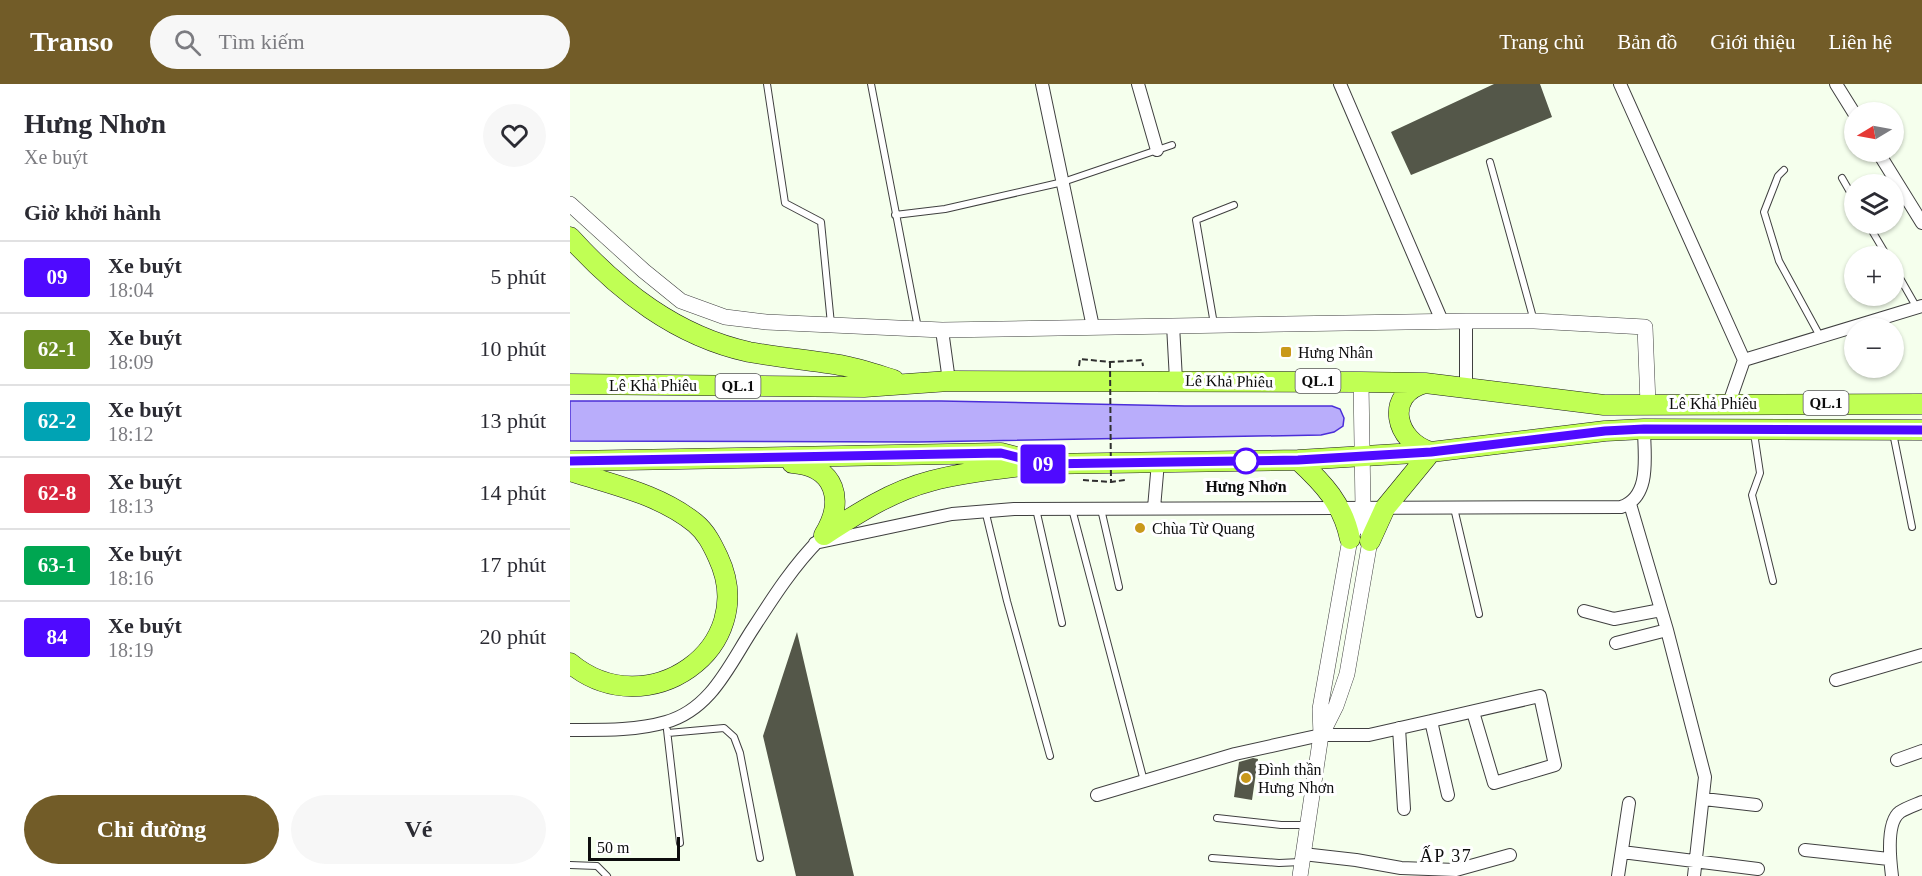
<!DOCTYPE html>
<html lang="vi">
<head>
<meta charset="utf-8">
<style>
	:root { --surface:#fff; --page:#f7f7f7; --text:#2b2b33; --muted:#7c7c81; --line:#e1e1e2; --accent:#725c28 }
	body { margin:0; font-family:"Times New Roman",serif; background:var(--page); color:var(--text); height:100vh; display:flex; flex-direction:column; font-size:22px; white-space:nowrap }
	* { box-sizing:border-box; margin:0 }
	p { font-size:20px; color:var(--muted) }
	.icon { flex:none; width:33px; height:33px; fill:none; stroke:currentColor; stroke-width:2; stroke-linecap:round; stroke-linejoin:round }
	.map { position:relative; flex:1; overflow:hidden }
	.sheet { display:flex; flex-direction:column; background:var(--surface); width:570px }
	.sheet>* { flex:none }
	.badge { padding:0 12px; border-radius:4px; font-size:21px; line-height:39px }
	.needle { width:39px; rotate:260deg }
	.controls { position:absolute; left:1274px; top:18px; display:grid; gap:12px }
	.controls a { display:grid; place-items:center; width:60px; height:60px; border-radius:50%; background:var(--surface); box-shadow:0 2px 4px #0004; font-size:30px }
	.scale { position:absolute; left:18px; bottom:15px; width:92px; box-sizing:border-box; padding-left:6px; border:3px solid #0d0d0d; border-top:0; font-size:16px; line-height:21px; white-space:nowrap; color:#0d0d0d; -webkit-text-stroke:4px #fff; paint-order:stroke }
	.map>.badge { position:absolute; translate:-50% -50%; box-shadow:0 0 0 3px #fff }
	h2 { padding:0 24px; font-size:22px; line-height:54px }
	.round { display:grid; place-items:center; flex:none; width:63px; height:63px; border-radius:32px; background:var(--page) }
	.headline { display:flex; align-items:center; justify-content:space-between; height:102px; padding:0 24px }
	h1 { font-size:28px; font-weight:700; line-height:45px }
	.button { display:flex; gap:12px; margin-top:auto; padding:12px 24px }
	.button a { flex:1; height:69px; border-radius:36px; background:var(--accent); color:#fff; font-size:24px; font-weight:700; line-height:69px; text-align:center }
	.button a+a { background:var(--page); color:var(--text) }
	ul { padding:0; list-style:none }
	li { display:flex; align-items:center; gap:18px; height:72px; padding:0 24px; border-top:2px solid var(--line) }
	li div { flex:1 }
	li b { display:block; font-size:22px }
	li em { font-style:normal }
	li .badge { min-width:66px; font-weight:700; text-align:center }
	header { display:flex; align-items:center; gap:36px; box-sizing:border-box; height:84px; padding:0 30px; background:var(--accent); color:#fff }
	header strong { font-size:28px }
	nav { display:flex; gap:33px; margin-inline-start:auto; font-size:21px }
	.search { width:420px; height:54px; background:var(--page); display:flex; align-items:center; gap:15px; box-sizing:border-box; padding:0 21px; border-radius:33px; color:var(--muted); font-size:22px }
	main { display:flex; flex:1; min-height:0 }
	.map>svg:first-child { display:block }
</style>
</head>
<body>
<header>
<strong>Transo</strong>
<div class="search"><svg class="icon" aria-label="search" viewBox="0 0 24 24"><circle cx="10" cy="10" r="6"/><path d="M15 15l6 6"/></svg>Tìm kiếm</div>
<nav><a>Trang chủ</a><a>Bản đồ</a><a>Giới thiệu</a><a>Liên hệ</a></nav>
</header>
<main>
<section class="sheet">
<div class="headline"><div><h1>Hưng Nhơn</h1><p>Xe buýt</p></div><a class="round"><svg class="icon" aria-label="heart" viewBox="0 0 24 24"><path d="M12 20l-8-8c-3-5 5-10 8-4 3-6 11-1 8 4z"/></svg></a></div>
<h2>Giờ khởi hành</h2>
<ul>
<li><span class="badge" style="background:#4f0aff;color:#fff">09</span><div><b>Xe buýt</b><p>18:04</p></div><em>5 phút</em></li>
<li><span class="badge" style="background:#6b8e23;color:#fff">62-1</span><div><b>Xe buýt</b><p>18:09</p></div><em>10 phút</em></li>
<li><span class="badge" style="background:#00a3b4;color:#fff">62-2</span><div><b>Xe buýt</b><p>18:12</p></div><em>13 phút</em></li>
<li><span class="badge" style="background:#d7263d;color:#fff">62-8</span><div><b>Xe buýt</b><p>18:13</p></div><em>14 phút</em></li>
<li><span class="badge" style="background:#00a651;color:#fff">63-1</span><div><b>Xe buýt</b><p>18:16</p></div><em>17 phút</em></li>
<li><span class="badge" style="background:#4f0aff;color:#fff">84</span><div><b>Xe buýt</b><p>18:19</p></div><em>20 phút</em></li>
</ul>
<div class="button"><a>Chỉ đường</a><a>Vé</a></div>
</section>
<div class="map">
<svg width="1352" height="792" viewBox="0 0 1352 792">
	<rect width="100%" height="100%" fill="#f5ffed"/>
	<path fill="#b9adfb" stroke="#4b2ed8" stroke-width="1.5" d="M0,317H371L615,322H762L770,325L774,334L773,342L764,348L751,351L347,358L0,357Z"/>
	<path fill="#545749" d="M924,0H970L982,33L841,91L821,48Z
		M227,548L284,792H226L193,652Z
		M683,674L688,675L682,716L664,713L669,678Z"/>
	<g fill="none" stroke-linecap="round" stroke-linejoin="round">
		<g stroke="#404040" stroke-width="8">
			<path id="service" d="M197,0L215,119L251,138L261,240
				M301,0L348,244
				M920,78L964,237
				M1214,86L1208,92L1194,128L1209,177L1251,254
				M1272,94L1284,115
				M325,131L375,125L493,98L602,61
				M1298,140L1317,172
				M1323,182L1347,224
				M644,240L626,136L664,121
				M1184,349L1190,389L1182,411L1203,497
				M1323,349L1342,443
				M884,424L909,530
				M466,425L492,539
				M502,425L574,697
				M531,425L549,503
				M415,426L437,517L480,672
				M97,646L110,759
				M98,649L154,644L164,653L170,669L190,774
				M647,734L711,741H737
				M642,774L709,779L731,778
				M0,781L27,782L37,792"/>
		</g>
		<g stroke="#404040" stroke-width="14">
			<path id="minor" d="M472,0L523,243
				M568,0L587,66
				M770,0L872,237
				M1050,0L1174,276
				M1266,0L1284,29
				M1308,68L1352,139
				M896,237V304
				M603,241L606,296
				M372,246L379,297
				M1159,319L1174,276L1352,222
				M1060,420L1097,546L1135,693L1124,792
				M584,424L588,378
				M245,459L382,430L444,425L1051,423C1082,413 1074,370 1074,345
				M1014,527L1044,535L1091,526
				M1046,559L1097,546
				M1266,596L1352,571
				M861,637L970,612L985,681L924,699L903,628
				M829,644L834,725
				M0,646C32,646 65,647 96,638C142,625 160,579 184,543C204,512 224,481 250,455
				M1327,676L1352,667
				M527,711L665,670L751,651H799L861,637L878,711
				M1134,715L1186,721
				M1235,766L1319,775
				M1052,768L1188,785
				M733,770L786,776L831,784L886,786L940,771
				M1048,792L1059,719
				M1322,792C1320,776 1316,738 1330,728C1336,724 1345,721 1352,718"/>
		</g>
		<g stroke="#404040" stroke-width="16">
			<path id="tertiary" d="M0,120L74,187L111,217L155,233L196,238L372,246L896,237H964L1075,243L1078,320
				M752,650L766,622L777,590L800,457L793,424L791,298
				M730,792L751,651L750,625L780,455L793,424"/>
		</g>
		<g stroke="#1e1e1e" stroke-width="21">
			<path id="trunk" d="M0,153C49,207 106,252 179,268C211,274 243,276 275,282C291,285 308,291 324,296
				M855,299C814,310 825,358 861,368
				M0,300L294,303L379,297L791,298L855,299L1034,321L1352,320
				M728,376C753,399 773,420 780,455
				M0,377L431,369L473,380L728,376L861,368L1035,347L1074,345L1352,346
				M222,379C266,382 275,417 254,451
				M0,387C43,401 89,410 125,439C136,448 142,460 148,473C191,564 77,643 0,579
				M254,451C288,429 322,407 361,397C394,388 429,385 462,381
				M800,457L815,424L861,368"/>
		</g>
		<path stroke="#2f2f2f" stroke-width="2" stroke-dasharray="6 3" stroke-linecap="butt" d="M509,282L510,275L540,278L572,276L573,282
			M513,396L541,398L555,396"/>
		<use href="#service" stroke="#fff" stroke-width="6"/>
		<use href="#minor" stroke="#fff" stroke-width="12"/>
		<use href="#tertiary" stroke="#fff" stroke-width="15"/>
		<use href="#trunk" stroke="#c0ff54" stroke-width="20"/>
		<path stroke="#2f2f2f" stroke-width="2" stroke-dasharray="6 3" stroke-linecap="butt" d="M540,278L541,398"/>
	</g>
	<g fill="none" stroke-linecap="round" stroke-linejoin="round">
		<g stroke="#fff" stroke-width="14">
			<path id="line" d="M0,377L431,369L473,380L728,376L861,368L1035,347L1074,345L1352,346"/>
		</g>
		<use href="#line" stroke="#4f0aff" stroke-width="9"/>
	</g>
	<g fill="#c9991a" stroke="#fff" stroke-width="2">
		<rect x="710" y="262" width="12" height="12" rx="3"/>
		<circle cx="570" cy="444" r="6"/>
		<circle cx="676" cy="694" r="6"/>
	</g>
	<circle fill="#fff" stroke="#4f0aff" stroke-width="3" cx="676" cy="377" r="12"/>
	<g text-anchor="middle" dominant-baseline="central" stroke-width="6" stroke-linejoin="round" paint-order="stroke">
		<g fill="#fff" stroke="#565656" stroke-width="1.5">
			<rect x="725.5" y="285" width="45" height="24" rx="4.5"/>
			<rect x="145.5" y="290" width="45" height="24" rx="4.5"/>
			<rect x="1233.5" y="307" width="45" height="24" rx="4.5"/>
		</g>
		<g font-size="15" font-weight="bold" fill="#0d0d0d">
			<text x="748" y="297">QL.1</text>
			<text x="168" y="302">QL.1</text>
			<text x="1256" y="319">QL.1</text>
		</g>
		<g font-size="16" fill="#0d0d0d" stroke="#fff" text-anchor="start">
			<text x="728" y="268">Hưng Nhân</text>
			<text x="582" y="444">Chùa Từ Quang</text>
			<text x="688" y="685">Đình thần<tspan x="688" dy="18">Hưng Nhơn</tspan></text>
		</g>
		<g font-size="16" fill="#0d0d0d" stroke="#fff">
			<text transform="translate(659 297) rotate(1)">Lê Khả Phiêu</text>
			<text x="83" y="301">Lê Khả Phiêu</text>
			<text x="1143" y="319">Lê Khả Phiêu</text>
		</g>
		<g font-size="16" font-weight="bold" fill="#0d0d0d" stroke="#fff">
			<text x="676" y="402">Hưng Nhơn</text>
		</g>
		<g font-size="18" letter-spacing="1.5" fill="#0d0d0d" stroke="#fff">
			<text x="876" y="772">ẤP 37</text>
		</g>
	</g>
</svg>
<div class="controls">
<a><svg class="needle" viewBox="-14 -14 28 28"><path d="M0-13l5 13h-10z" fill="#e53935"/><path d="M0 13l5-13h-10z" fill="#7c7c81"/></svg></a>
<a><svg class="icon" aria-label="layers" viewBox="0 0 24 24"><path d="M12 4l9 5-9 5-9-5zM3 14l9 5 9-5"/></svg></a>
<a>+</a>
<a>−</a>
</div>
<div class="scale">50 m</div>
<b class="badge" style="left:473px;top:380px;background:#4f0aff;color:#fff">09</b>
</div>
</main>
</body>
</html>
